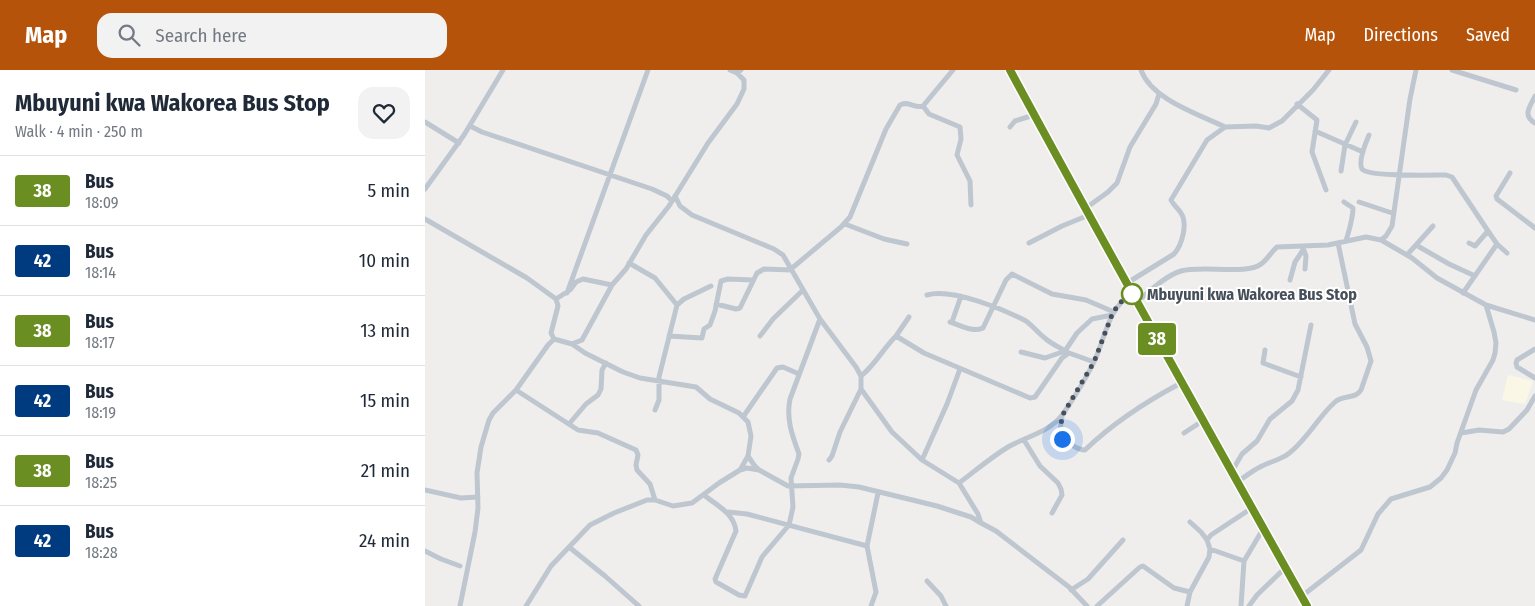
<!DOCTYPE html>
<html lang="en">
<head>
<meta charset="utf-8">
<style>
	:root { --surface:#fff; --page:#f2f2f3; --text:#1f2937; --muted:#747a83; --line:#e0e1e3; --accent:#b45309 }
	body { margin:0; font-family:"Fira Sans Condensed",sans-serif; background:var(--page); color:var(--text); height:100vh; display:flex; flex-direction:column; font-size:19px; white-space:nowrap }
	* { box-sizing:border-box; margin:0 }
	p { font-size:16px; color:var(--muted) }
	.icon { flex:none; width:28px; height:28px; fill:none; stroke:currentColor; stroke-width:2; stroke-linecap:round; stroke-linejoin:round }
	.map { position:relative; flex:1; overflow:hidden }
	.side { display:flex; flex-direction:column; background:var(--surface); width:425px }
	.side>* { flex:none }
	.badge { padding:0 10px; border-radius:4px; font-size:18px; line-height:32px }
	.you { position:absolute; width:25px; height:25px; margin:-12px; border:4px solid #fff; border-radius:50%; background:#1a73e8; box-shadow:0 0 0 8px #1a73e833 }
	.map>.badge { position:absolute; translate:-50% -50%; box-shadow:0 0 0 2px #fff }
	.round { display:grid; place-items:center; flex:none; width:52px; height:52px; border-radius:15px; background:var(--page) }
	.head { display:flex; align-items:center; justify-content:space-between; height:85px; padding:0 15px }
	h1 { font-size:24px; font-weight:700; line-height:38px }
	ul { padding:0; list-style:none }
	li { display:flex; align-items:center; gap:15px; height:70px; padding:0 15px; border-top:1px solid var(--line) }
	li div { flex:1 }
	li b { display:block; font-size:19px }
	li em { font-style:normal }
	li .badge { min-width:55px; font-weight:700; text-align:center }
	header { display:flex; align-items:center; gap:30px; box-sizing:border-box; height:70px; padding:0 25px; background:var(--accent); color:#fff }
	header strong { font-size:24px }
	nav { display:flex; gap:28px; margin-inline-start:auto; font-size:18px }
	.search { width:350px; height:45px; background:var(--page); display:flex; align-items:center; gap:12px; box-sizing:border-box; padding:0 18px; border-radius:15px; color:var(--muted); font-size:19px }
	main { display:flex; flex:1; min-height:0 }
	.map>svg:first-child { display:block }
</style>
</head>
<body>
<header>
<strong>Map</strong>
<div class="search"><svg class="icon" aria-label="search" viewBox="0 0 24 24"><circle cx="10" cy="10" r="6"/><path d="M15 15l6 6"/></svg>Search here</div>
<nav><a>Map</a><a>Directions</a><a>Saved</a></nav>
</header>
<main>
<section class="side">
<div class="head"><div><h1>Mbuyuni kwa Wakorea Bus Stop</h1><p>Walk · 4 min · 250 m</p></div><a class="round"><svg class="icon" aria-label="heart" viewBox="0 0 24 24"><path d="M12 20l-8-8c-3-5 5-10 8-4 3-6 11-1 8 4z"/></svg></a></div>
<ul>
<li><span class="badge" style="background:#6b8e23;color:#fff">38</span><div><b>Bus</b><p>18:09</p></div><em>5 min</em></li>
<li><span class="badge" style="background:#003b80;color:#fff">42</span><div><b>Bus</b><p>18:14</p></div><em>10 min</em></li>
<li><span class="badge" style="background:#6b8e23;color:#fff">38</span><div><b>Bus</b><p>18:17</p></div><em>13 min</em></li>
<li><span class="badge" style="background:#003b80;color:#fff">42</span><div><b>Bus</b><p>18:19</p></div><em>15 min</em></li>
<li><span class="badge" style="background:#6b8e23;color:#fff">38</span><div><b>Bus</b><p>18:25</p></div><em>21 min</em></li>
<li><span class="badge" style="background:#003b80;color:#fff">42</span><div><b>Bus</b><p>18:28</p></div><em>24 min</em></li>
</ul>
</section>
<div class="map">
<svg width="1110" height="536" viewBox="0 0 1110 536">
	<rect width="100%" height="100%" fill="#f0eeed"/>
	<path fill="#fbf7e6" d="M1083,305L1108,311L1100,334L1077,330Z"/>
	<g fill="none" stroke-linecap="round" stroke-linejoin="round">
		<path stroke="#bec6cf" stroke-width="5" d="M305,0L312,3L316,0
			M716,0C726,29 773,44 800,57
			M1027,0L1091,20
			M1110,26C1105,37 1097,45 1110,53
			M872,34L892,50L887,82L901,120
			M498,36L504,44L535,57L536,69L532,85L545,111L546,135
			M0,52L34,73
			M45,56L57,62L227,119L242,126L247,131
			M585,57L590,51L609,45
			M890,61L938,82
			M944,65C941,72 933,92 937,99C943,107 1008,105 1021,105L1027,107L1063,161L1072,174L1082,183
			M916,101L920,75L931,52
			M1085,103L1071,126L1072,129L1110,158
			M0,119L39,65L78,0
			M250,126L255,136L267,145L349,179L358,185L395,249L431,297L436,306V319L467,362L497,390L534,413C550,401 565,388 583,377C602,366 624,363 638,344C649,328 660,310 669,292C680,269 683,237 707,224
			M919,132L928,138C928,149 924,160 921,171
			M934,132L967,143
			M661,138L683,122L692,113L705,77L731,34L734,24
			M0,149L102,208L131,229L133,236L126,263L129,269
			M420,154L459,169L482,174
			M956,170L961,166L967,156L985,29L991,0
			M604,173L637,156L664,145
			M1044,173L1050,176L1063,161
			M991,175L1024,194L1050,206
			M878,178L881,186L880,199
			M982,185L1008,156
			M204,193L230,208L252,235L234,307V330L230,340
			M366,199L416,157L425,147L461,59L475,35C483,30 490,39 498,36L528,0
			M865,210L870,192L878,180
			M702,213L749,184C757,175 763,154 756,143C753,138 749,136 746,130L782,70L800,57L831,56L844,58L857,51L888,20L904,0
			M142,223L223,0
			M1038,223L1072,174
			M502,225C527,218 578,239 601,251C608,256 614,264 621,269C628,275 636,278 644,283
			M131,229L145,220L151,212L158,209L187,215
			M712,232C725,221 740,206 756,201C776,195 823,205 836,194C842,190 846,182 852,177L903,175L941,167L956,170L987,188L1012,208L1061,235L1110,250
			M291,234L311,239L315,238L332,203L339,199L366,200
			M252,235L259,229L286,216
			M525,252C535,255 548,263 558,258L581,210L587,204L627,224L661,230L689,242
			M527,252L536,226
			M244,266L277,268L279,259L285,255L290,241L296,211L303,209L327,210
			M335,266L348,249L377,221
			M471,266L484,247
			M147,274L160,283L198,302L215,308L271,317L285,329L314,343L323,352L326,366L323,386L329,395L333,399
			M1110,279L1092,290L1091,293L1092,297L1110,308
			M840,280L838,293L876,307
			M596,282L620,288L640,281L652,263L667,249L687,245
			M436,306C449,296 458,279 471,266L499,283L605,328L610,327L637,288L644,283L669,292
			M91,320L153,360L173,363L211,380L213,385L211,395L212,400L225,414L230,430
			M318,347L352,298L358,297L374,304
			M637,347C635,361 632,366 645,374C650,377 654,380 660,380C688,353 722,331 756,313
			M144,354L161,334L173,325L176,319L177,300L181,293
			M759,363L779,350
			M1036,363L1054,360L1078,362L1084,359L1102,340L1110,326
			M599,370L615,396L633,413L636,419L637,425L627,443
			M404,390L407,386L415,362L436,319
			M497,390L522,334L535,299
			M315,400L323,386
			M807,401L817,384L832,371L845,349L867,331L873,320L886,255
			M813,411C820,407 827,401 835,397C844,392 855,390 863,384C882,370 893,347 910,332C918,324 930,330 936,320L946,291L942,277L930,254L913,173
			M534,413L553,444L556,453L571,461L644,517L662,536
			M0,420L36,428L53,427
			M279,425C291,435 309,443 311,461L290,509L291,512L314,525L320,526L337,487L364,455L368,437L366,408L373,389L374,384C367,365 361,349 365,329L395,249
			M303,442L322,444L442,476
			M765,452L776,462L782,470
			M144,477L180,506L214,536
			M785,479L819,491
			M0,481L16,489L35,496
			M502,511L516,526L521,536
			M646,520L663,509L698,470
			M877,526L936,480L953,444L966,429L1005,417L1016,408L1022,400L1030,383L1032,373L1051,320L1068,290L1070,283L1071,273L1069,262L1061,235
			M35,536L50,462L53,438L52,403L56,377L64,350L68,343L91,320L123,275L129,269L147,274L157,270L187,215L201,199L221,165L244,136L283,73L312,34L319,19V10L312,3
			M101,536L126,496L165,455L189,443L222,430H230L248,436L267,433L294,413L315,400L322,398L334,400L363,416L415,415L434,417L512,436L546,447L556,453
			M446,536L451,522L442,476L453,423
			M672,536L715,497L718,496L749,518L765,522
			M762,536L765,522L784,487L785,479L782,470L786,465L827,438
			M816,536L819,491L838,459
			M824,536L832,525L860,498"/>
		<path stroke="#c0c9d6" stroke-width="8" d="M585,0C683,179 782,358 882,536"/>
	</g>
	<g fill="none" stroke-linecap="round" stroke-linejoin="round">
		<g stroke="#fff" stroke-width="11">
			<path id="line" d="M585,0C682,180 782,358 882,536"/>
		</g>
		<use href="#line" stroke="#6b8e23" stroke-width="8"/>
		<path stroke="#464f5a" stroke-width="5" stroke-dasharray="0 9" d="M637,369L635,365L637,346L669,292L688,242L696,232L707,224"/>
	</g>
	<circle fill="#fff" stroke="#6b8e23" stroke-width="2.5" cx="707" cy="224" r="10"/>
	<g text-anchor="middle" dominant-baseline="central" stroke-width="4" stroke-linejoin="round" paint-order="stroke">
		<g font-size="16" font-weight="bold" fill="#464f5a" stroke="#fff" text-anchor="start">
			<text x="722" y="224">Mbuyuni kwa Wakorea Bus Stop</text>
		</g>
	</g>
</svg>
<div class="you" style="left:637px;top:369px"></div>
<b class="badge" style="left:732px;top:269px;background:#6b8e23;color:#fff">38</b>
</div>
</main>
</body>
</html>
